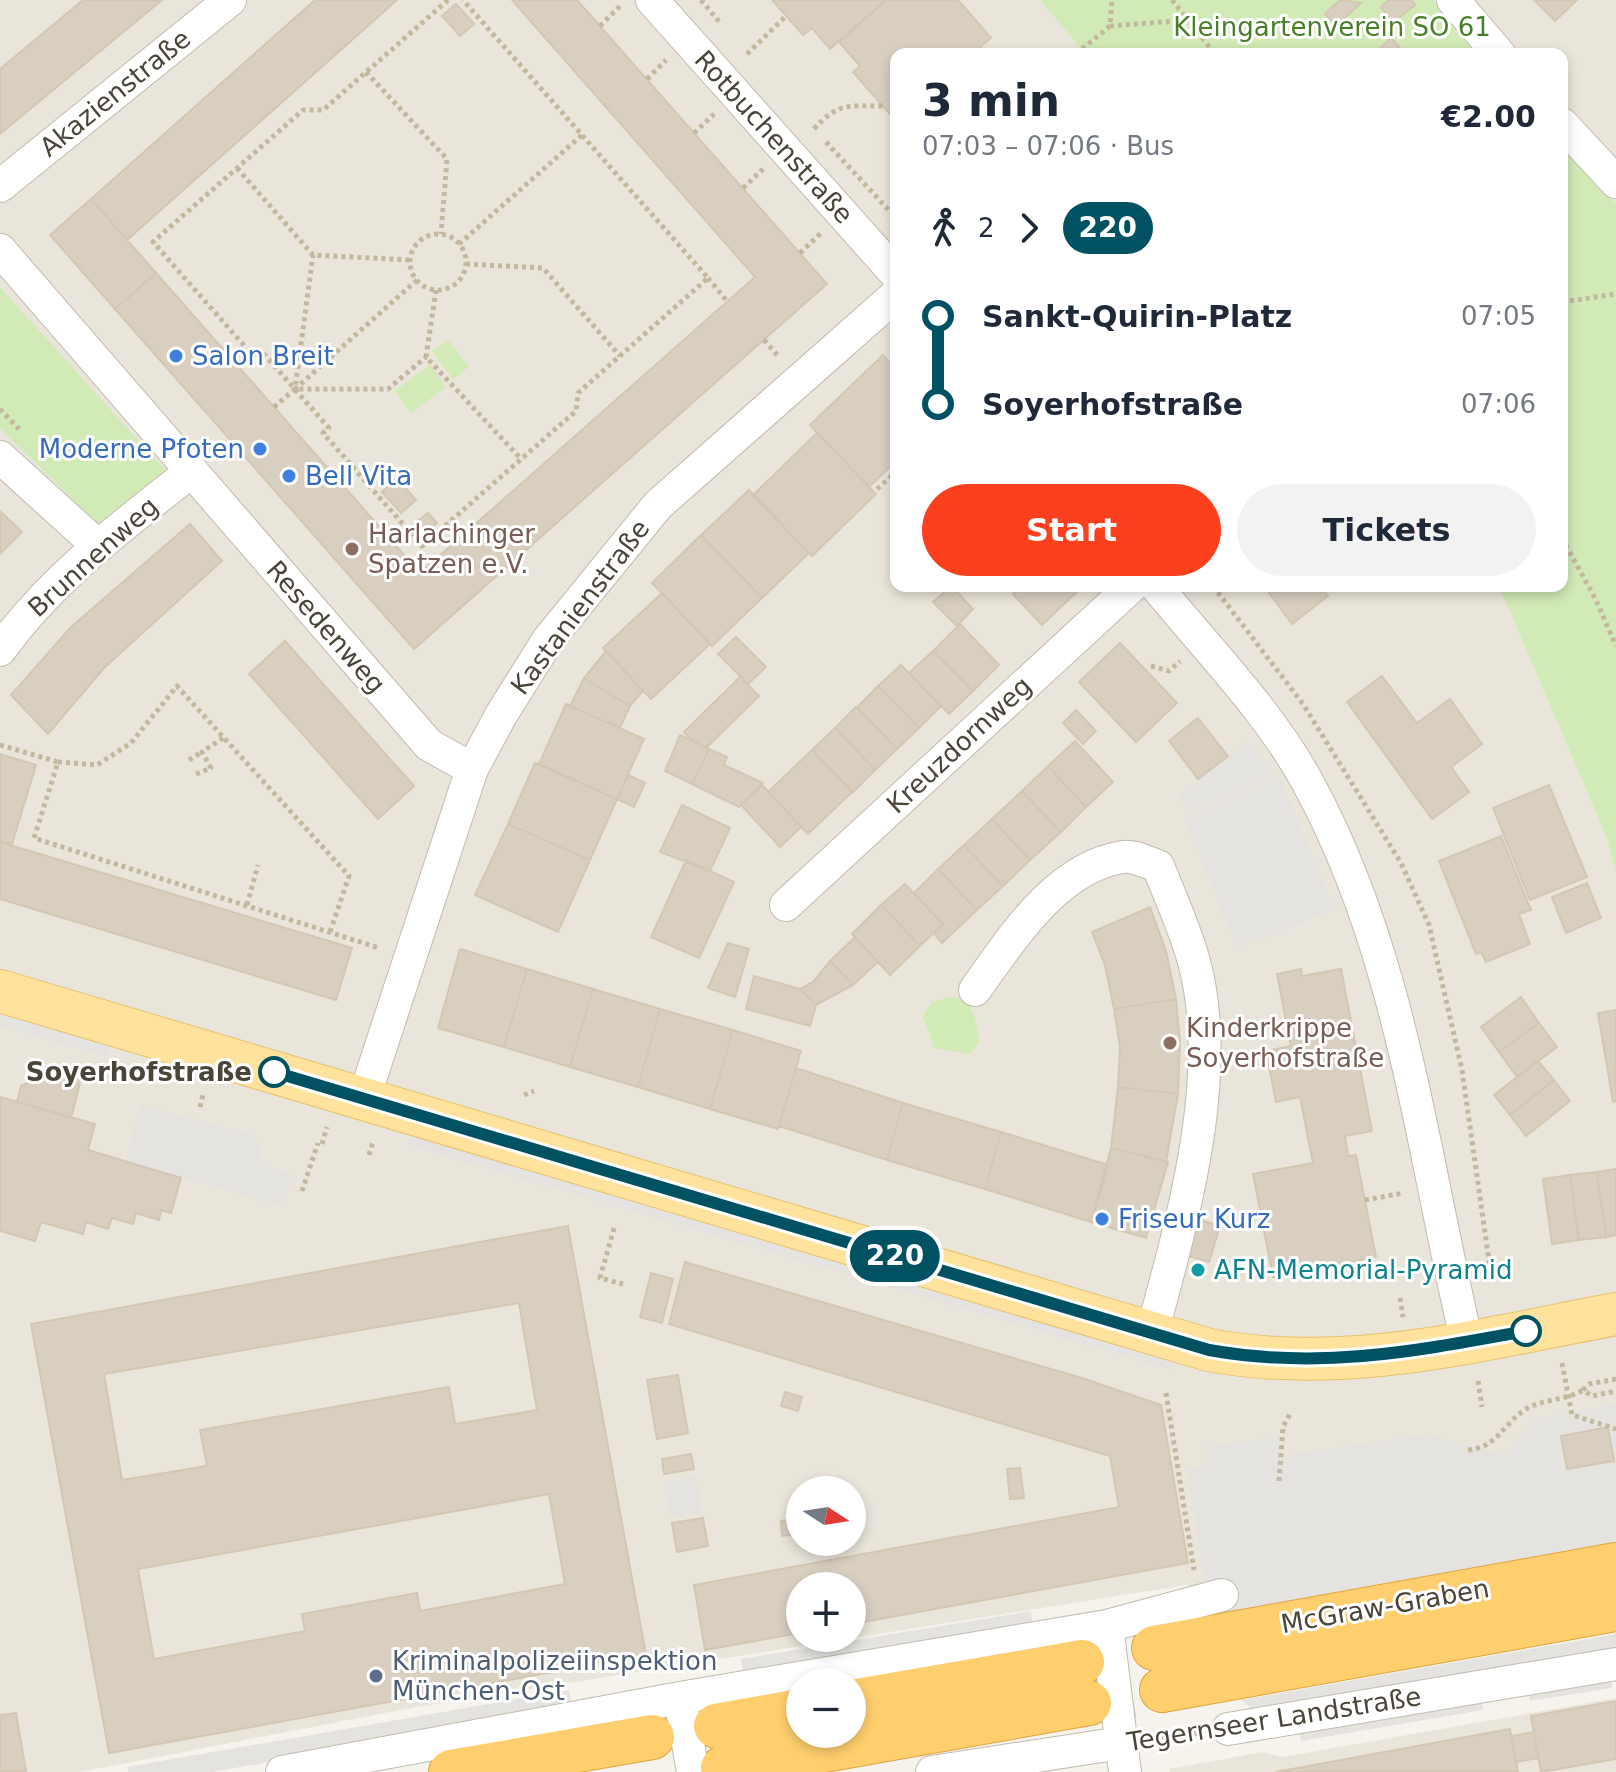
<!DOCTYPE html>
<html lang="en">
<head>
<meta charset="utf-8">
<style>
	:root { --surface:#fff; --page:#f2f2f3; --text:#1f2937; --muted:#747a83; --accent:#fc3f1d }
	body { margin:0; font-family:"DejaVu Sans",sans-serif; background:var(--page); color:var(--text); height:100vh; display:flex; flex-direction:column; font-size:30px; white-space:nowrap }
	* { box-sizing:border-box; margin:0 }
	p { font-size:26px; color:var(--muted) }
	.icon { flex:none; width:44px; height:44px; fill:none; stroke:currentColor; stroke-width:2; stroke-linecap:round; stroke-linejoin:round }
	.map { position:relative; flex:1; overflow:hidden }
	.side { position:absolute; left:890px; top:48px; width:678px; height:544px; display:flex; flex-direction:column; background:var(--surface); border-radius:16px; box-shadow:0 4px 12px #0003 }
	.side>* { flex:none }
	.badge { padding:0 16px; border-radius:26px; font-size:28px; line-height:52px }
	.needle { width:52px; rotate:102deg }
	.tools { position:absolute; left:786px; top:1476px; display:grid; gap:16px }
	.tools a { display:grid; place-items:center; width:80px; height:80px; border-radius:50%; background:var(--surface); box-shadow:0 4px 12px #0003; font-size:40px }
	.map>.badge { position:absolute; translate:-50% -50%; box-shadow:0 0 0 4px #fff }
	.legs { display:flex; align-items:center; gap:12px; height:88px; padding:0 32px; font-size:26px }
	.legs p { margin-inline-start:auto }
	.headline { display:flex; align-items:center; justify-content:space-between; height:136px; padding:0 32px }
	h1 { font-size:44px; font-weight:600; line-height:60px }
	.button { display:flex; gap:16px; margin-top:auto; padding:16px 32px }
	.button a { flex:1; height:92px; border-radius:48px; background:var(--accent); color:#fff; font-size:32px; font-weight:600; line-height:92px; text-align:center }
	.button a+a { background:var(--page); color:var(--text) }
	ul { padding:0 32px; list-style:none }
	li { display:flex; align-items:center; gap:28px; height:88px; font-size:30px }
	li i { display:grid; place-items:center; width:12px; height:100%; margin:0 10px; background:currentColor }
	li i::after { content:''; width:20px; height:20px; margin:-10px; border:6px solid; border-radius:50%; background:var(--surface) }
	li p { margin-inline-start:auto }
	li:first-child i { background:linear-gradient(#0000 50%,currentColor 0) }
	li:last-child i { background:linear-gradient(currentColor 50%,#0000 0) }
	.map>svg:first-child { display:block }
</style>
</head>
<body>
<div class="map">
<svg width="1616" height="1772" viewBox="0 0 1616 1772">
	<rect width="100%" height="100%" fill="#f6f3ec"/>
	<path fill="#eae5da" fill-rule="evenodd" d="M0,0H1616V1543L1233,1600L1187,1585L416,1707L80,1772H0ZM896,54H1562V586H896ZM800,1490H852V1542H800ZM800,1586H852V1638H800Z
		M1616,1698V1772H1170V1769L1262,1752L1283,1757Z"/>
	<path fill="#d2eab5" d="M1040,0H1433L1480,54H1086Z
		M1562,148L1616,204V873L1607,838L1504,597L1496,586H1562Z
		M0,287L165,470L98,524L0,428Z
		M448,340L469,367L453,379L432,351Z
		M430,365L446,387L411,413L395,391Z
		M950,997L966,998L975,1017L979,1043L970,1054L934,1048L923,1016L932,1002Z"/>
	<path fill="#e5e3e0" d="M1247,742L1276,776L1187,812L1180,794Z
		M1281,778L1334,909L1237,949L1184,817Z
		M0,1014L110,1046L107,1057L0,1026Z
		M141,1105L255,1136L261,1149L258,1163L292,1174L283,1207L125,1161Z
		M411,1134L1174,1359L1171,1370L407,1145Z
		M1616,1404V1549L1152,1630L1209,1610L1188,1469L1208,1466L1205,1447L1278,1437L1281,1456L1426,1434L1507,1455L1532,1420Z
		M696,1476L702,1513L670,1518L664,1482Z
		M1031,1611L1033,1626L743,1675L741,1659Z
		M1616,1634V1655L1264,1718L1241,1700Z
		M1611,1676L1612,1688L1530,1701L1528,1689Z
		M569,1690L573,1709L212,1772H128L127,1767Z
		M1481,1698L1483,1710L1301,1741L1299,1730Z"/>
	<path fill="#d8cfc1" stroke="#d3c7b4" stroke-width="2" fill-rule="evenodd" d="M83,0H162L0,134V69Z
		M315,0H397L127,240L91,199Z
		M512,0H577L827,284L414,649L115,309L156,273L420,573L755,277Z
		M772,0H886L830,49L812,28L803,35Z
		M886,0H958L991,38L980,47L987,54H896V121L853,72L860,66L839,42Z
		M1340,0L1361,3L1336,26L1325,14Z
		M1389,0H1411L1415,5L1393,22L1381,7Z
		M1534,0H1577L1555,21Z
		M456,4L474,24L460,36L442,16Z
		M1391,38L1405,54H1374Z
		M91,199L156,273L115,309L50,235Z
		M883,355L896,369V461L869,487L810,425Z
		M817,433L876,494L812,556L753,495Z
		M397,478L416,500L401,513L382,492Z
		M749,490L809,553L762,598L701,535Z
		M0,511L22,532L0,554Z
		M428,513L437,523L422,535L414,524Z
		M190,524L222,561L104,668L48,734L11,695L71,627Z
		M701,535L762,598L712,646L652,583Z
		M951,586L973,609L957,626L933,602Z
		M1021,586H1083L1042,625L1013,594Z
		M1264,586H1320L1328,596L1292,624Z
		M662,593L710,644L651,699L603,648Z
		M960,624L999,665L973,691L933,651Z
		M736,637L766,667L748,684L718,654Z
		M285,641L414,786L378,819L249,674Z
		M1120,643L1177,703L1136,742L1079,682Z
		M606,651L643,691L630,706L584,678Z
		M933,651L973,691L949,714L909,673Z
		M901,665L941,706L919,728L878,686Z
		M1382,676L1417,723L1450,699L1482,744L1451,767L1469,792L1432,819L1347,702Z
		M740,677L759,696L706,748L692,741L684,732Z
		M584,678L630,706L620,728L570,706Z
		M878,686L919,728L897,749L857,707Z
		M566,704L644,739L617,799L539,764Z
		M856,707L897,749L875,770L835,728Z
		M1076,710L1096,731L1083,744L1063,723Z
		M1198,718L1228,756L1198,779L1169,741Z
		M835,728L875,770L853,792L812,750Z
		M680,735L709,749L692,784L665,771Z
		M1075,741L1113,782L1086,807L1048,766Z
		M709,749L727,757L724,765L763,783L739,807L692,784Z
		M812,750L852,792L808,834L768,792Z
		M0,754L36,765L12,844L0,841Z
		M535,763L617,799L590,860L508,824Z
		M1048,766L1086,807L1061,832L1022,791Z
		M628,775L645,783L634,807L617,799Z
		M762,785L801,827L780,847L741,805Z
		M1549,785L1587,877L1530,900L1493,808Z
		M1022,791L1061,832L1030,860L992,819Z
		M682,805L730,828L710,871L660,852Z
		M992,819L1030,860L1003,886L964,845Z
		M508,824L590,860L558,932L475,895Z
		M1501,836L1531,910L1519,914L1530,944L1486,962L1481,952L1476,954L1439,861Z
		M0,842L352,948L336,1000L0,899Z
		M964,845L1003,886L977,910L938,869Z
		M686,860L734,882L699,958L651,937Z
		M938,869L977,910L942,943L934,933L943,924L914,893Z
		M1587,883L1601,918L1566,933L1552,897Z
		M905,884L943,924L920,946L881,905Z
		M881,905L920,946L890,975L852,934Z
		M1150,907L1166,951L1176,999L1114,1009L1105,965L1092,932Z
		M855,937L878,962L853,985L830,961Z
		M728,943L749,949L735,997L708,988Z
		M460,949L527,969L504,1047L438,1028Z
		M830,961L853,985L816,1005L800,989L813,982Z
		M527,969L593,989L570,1067L504,1047Z
		M1301,969L1302,976L1341,969L1372,1131L1345,1136L1348,1156L1356,1155L1376,1257L1273,1277L1253,1174L1313,1163L1300,1097L1276,1102L1266,1051L1291,1046L1277,974Z
		M754,976L800,989L816,1005L810,1026L746,1009Z
		M593,989L660,1009L638,1087L570,1067Z
		M1521,997L1539,1023L1499,1052L1481,1027Z
		M1176,999L1180,1042L1178,1094L1118,1087L1120,1047L1114,1009Z
		M660,1009L733,1030L710,1109L638,1087Z
		M1616,1010V1101L1613,1102L1598,1013Z
		M1539,1023L1557,1047L1517,1077L1499,1052Z
		M733,1030L801,1051L778,1129L710,1109Z
		M1538,1061L1554,1080L1510,1115L1494,1095Z
		M796,1068L903,1103L887,1160L779,1126Z
		M50,1071L81,1079L71,1118L17,1102L21,1086Z
		M1554,1080L1570,1101L1526,1136L1510,1115Z
		M1118,1087L1178,1094L1166,1162L1111,1148Z
		M0,1097L95,1124L88,1150L181,1178L171,1213L161,1210L159,1220L136,1213L133,1224L112,1218L108,1229L86,1222L83,1234L41,1222L35,1241L0,1231Z
		M903,1103L1001,1132L985,1189L887,1160Z
		M1001,1132L1108,1165L1091,1222L985,1189Z
		M1111,1148L1168,1162L1146,1238L1091,1222Z
		M1616,1169V1235L1606,1237L1597,1172Z
		M1597,1172L1606,1237L1579,1240L1570,1175Z
		M1570,1175L1579,1240L1552,1244L1543,1179Z
		M1196,1219L1220,1226L1209,1262L1185,1255Z
		M568,1226L646,1655L109,1753L31,1324ZM519,1303L537,1410L455,1424L449,1387L200,1430L207,1466L122,1480L104,1374ZM549,1494L565,1584L420,1611L417,1593L302,1614L305,1631L154,1659L138,1569Z
		M685,1262L1082,1378L1161,1405L1188,1563L852,1624V1586H800V1633L705,1650L694,1585L1119,1507L1110,1456L669,1324Z
		M651,1273L673,1279L662,1323L640,1317Z
		M678,1375L688,1433L657,1439L647,1380Z
		M785,1392L802,1397L798,1411L781,1406Z
		M1608,1427L1614,1461L1567,1469L1561,1436Z
		M691,1454L694,1469L664,1474L662,1459Z
		M1020,1468L1024,1498L1010,1499L1007,1469Z
		M703,1518L708,1546L677,1552L672,1523Z
		M800,1519V1534L782,1536L781,1521Z
		M1616,1701V1759L1541,1772L1531,1716Z
		M16,1713L26,1771L0,1772V1715Z
		M1510,1729L1518,1772H1276Z
		M1534,1732L1538,1758L1516,1762L1511,1736Z"/>
	<g fill="none" stroke-linecap="round" stroke-linejoin="round">
		<path stroke="#d4d0c8" stroke-width="44" stroke-dasharray="44 22" stroke-linecap="butt" d="M1089,1703L1162,1690"/>
		<g stroke="#c2bbae" stroke-width="34">
			<path id="minor" d="M652,0L896,274
				M1453,0L1499,54
				M1562,124L1616,182
				M0,186L230,0
				M0,250L429,745L472,769
				M0,457L98,546
				M1156,586C1207,649 1269,711 1308,783C1402,955 1422,1153 1467,1342
				M0,650C52,578 123,525 192,471
				M786,905L1132,586
				M975,990C1011,940 1056,867 1123,857C1133,855 1148,863 1158,866C1170,896 1184,927 1193,958C1226,1073 1182,1221 1152,1333
				M364,1098L472,769L501,715L548,640L658,505L896,295
				M1107,1626L1125,1772
				M680,1698L693,1772
				M1228,1729L1616,1664
				M282,1772L680,1698L1107,1626L1222,1595
				M932,1772L1121,1743"/>
		</g>
		<g stroke="#e6c16a" stroke-width="44">
			<path id="major" d="M0,991L1209,1350C1346,1376 1482,1339 1616,1314"/>
		</g>
		<g stroke="#e0a43c" stroke-width="46">
			<path id="highway" d="M1154,1648L1616,1565
				M1162,1690L1616,1609
				M852,1702L1082,1662
				M716,1726L800,1711
				M723,1768L1089,1703
				M451,1772L652,1737"/>
		</g>
		<path stroke="#c4b79f" stroke-width="5" stroke-dasharray="4 4" stroke-linecap="butt" d="M448,0L323,110H303L153,242L256,359L263,353L329,428L323,433L422,546L576,411L578,393L708,278L463,0
			M701,0L721,24
			M1172,0L1215,54
			M600,26L622,4
			M1110,26L1188,20
			M747,54L786,16
			M1076,54L1110,26L1112,0
			M366,72L447,159L441,234
			M647,79L666,60
			M814,129C838,102 849,106 883,106
			M694,133L714,114
			M826,142L896,218
			M237,168L313,255L411,260
			M743,188L763,169
			M410 262a28 28 0 1 1 56 0a28 28 0 1 1-56 0Z
			M459,244L582,135
			M800,253L821,233
			M466,264L543,268L620,356
			M708,278L727,301
			M417,280L295,389H388L426,357
			M436,290L426,357L521,459
			M1562,302L1616,294
			M764,340L779,357
			M274,407L295,389L313,255
			M0,409L19,429
			M216,454L232,443
			M877,489L896,472
			M1562,538L1596,600L1616,646
			M1213,586L1303,704L1401,863L1429,925L1462,1070L1492,1282
			M1151,666L1169,671L1180,661
			M0,745L58,762L34,838L379,948
			M189,760L202,752
			M58,762L97,765L131,743L177,686L349,876L330,932
			M196,774L211,768L202,752L223,738
			M247,905L258,865
			M524,1095L534,1091
			M200,1107L203,1095
			M322,1144L327,1127
			M369,1155L373,1141
			M302,1191L318,1143
			M1365,1200L1404,1193
			M614,1228L600,1278L623,1284
			M1400,1298L1403,1317
			M1562,1363L1572,1415L1616,1429
			M1616,1379L1589,1384L1583,1390L1592,1396L1616,1391
			M1478,1381L1482,1407
			M1166,1393L1194,1570
			M1468,1450C1497,1447 1501,1427 1523,1411C1539,1399 1565,1401 1583,1390
			M1279,1481L1283,1427L1291,1412
			M1154,1738L1200,1733"/>
		<use href="#minor" stroke="#fff" stroke-width="32"/>
		<use href="#major" stroke="#ffe39c" stroke-width="42"/>
		<use href="#highway" stroke="#ffcf6e" stroke-width="44"/>
	</g>
	<g fill="none" stroke-linecap="round" stroke-linejoin="round">
		<g stroke="#fff" stroke-width="18">
			<path id="line-1" d="M274,1072L1209,1350C1321,1370 1416,1351 1526,1331"/>
		</g>
		<use href="#line-1" stroke="#005262" stroke-width="12"/>
	</g>
	<g fill="#3f7fe0" stroke="#fff" stroke-width="3">
		<circle cx="176" cy="356" r="8"/>
		<circle cx="260" cy="449" r="8"/>
		<circle cx="289" cy="476" r="8"/>
		<circle cx="1102" cy="1219" r="8"/>
	</g>
	<g fill="#8d6e63" stroke="#fff" stroke-width="3">
		<circle cx="352" cy="549" r="8"/>
		<circle cx="1170" cy="1043" r="8"/>
	</g>
	<g fill="#fff" stroke="#005262" stroke-width="4">
		<circle cx="274" cy="1072" r="14"/>
		<circle cx="1526" cy="1331" r="14"/>
	</g>
	<circle fill="#0f9aa8" stroke="#fff" stroke-width="3" cx="1198" cy="1270" r="8"/>
	<circle fill="#5c6f8a" stroke="#fff" stroke-width="3" cx="376" cy="1676" r="8"/>
	<g text-anchor="middle" dominant-baseline="central" stroke-width="6" stroke-linejoin="round" paint-order="stroke">
		<g font-size="26" fill="#4a7f2a" stroke="#fff">
			<text x="1332" y="27">Kleingartenverein SO 61</text>
		</g>
		<g font-size="26" fill="#4b4439" stroke="#fff">
			<text transform="translate(115 93) rotate(-39)">Akazienstraße</text>
			<text transform="translate(774 137) rotate(48)">Rotbuchenstraße</text>
			<text transform="translate(93 557) rotate(-42)">Brunnenweg</text>
			<text transform="translate(580 607) rotate(-53)">Kastanienstraße</text>
			<text transform="translate(326 627) rotate(49)">Resedenweg</text>
			<text transform="translate(959 745) rotate(-43)">Kreuzdornweg</text>
			<text transform="translate(1385 1606) rotate(-10)">McGraw-Graben</text>
			<text transform="translate(1274 1719) rotate(-9)">Tegernseer Landstraße</text>
		</g>
		<g font-size="26" fill="#366cbe" stroke="#fff" text-anchor="start">
			<text x="192" y="356">Salon Breit</text>
			<text x="244" y="449" text-anchor="end">Moderne Pfoten</text>
			<text x="305" y="476">Bell Vita</text>
			<text x="1118" y="1219">Friseur Kurz</text>
		</g>
		<g font-size="26" fill="#785e54" stroke="#fff" text-anchor="start">
			<text x="368" y="534">Harlachinger<tspan x="368" dy="30">Spatzen e.V.</tspan></text>
			<text x="1186" y="1028">Kinderkrippe<tspan x="1186" dy="30">Soyerhofstraße</tspan></text>
		</g>
		<g font-size="26" font-weight="bold" fill="#4b4439" stroke="#fff" text-anchor="end">
			<text x="252" y="1072">Soyerhofstraße</text>
		</g>
		<g font-size="26" fill="#0d838f" stroke="#fff" text-anchor="start">
			<text x="1214" y="1270">AFN-Memorial-Pyramid</text>
		</g>
		<g font-size="26" fill="#4e5e75" stroke="#fff" text-anchor="start">
			<text x="392" y="1661">Kriminalpolizeiinspektion<tspan x="392" dy="30">München-Ost</tspan></text>
		</g>
	</g>
</svg>
<div class="tools">
<a><svg class="needle" viewBox="-14 -14 28 28"><path d="M0-13l5 13h-10z" fill="#e53935"/><path d="M0 13l5-13h-10z" fill="#747a83"/></svg></a>
<a>+</a>
<a>−</a>
</div>
<b class="badge" style="left:895px;top:1256px;background:#005262;color:#fff">220</b>
<section class="side">
<div class="headline"><div><h1>3 min</h1><p>07:03 – 07:06 · Bus</p></div><b>€2.00</b></div>
<div class="legs"><svg class="icon" aria-label="walk" viewBox="0 0 24 24"><circle cx="13" cy="4" r="2"/><path d="M13 8l-2 6 4 7M11 14l-3 7M7 12l3-4h3l4 4"/></svg>2<svg class="icon" aria-label="forward" viewBox="0 0 24 24"><path d="M9 5l7 7-7 7"/></svg><b class="badge" style="background:#005262;color:#fff">220</b></div>
<ul>
<li><i style="color:#005262"></i><b>Sankt-Quirin-Platz</b><p>07:05</p></li>
<li><i style="color:#005262"></i><b>Soyerhofstraße</b><p>07:06</p></li>
</ul>
<div class="button"><a>Start</a><a>Tickets</a></div>
</section>
</div>
</body>
</html>
